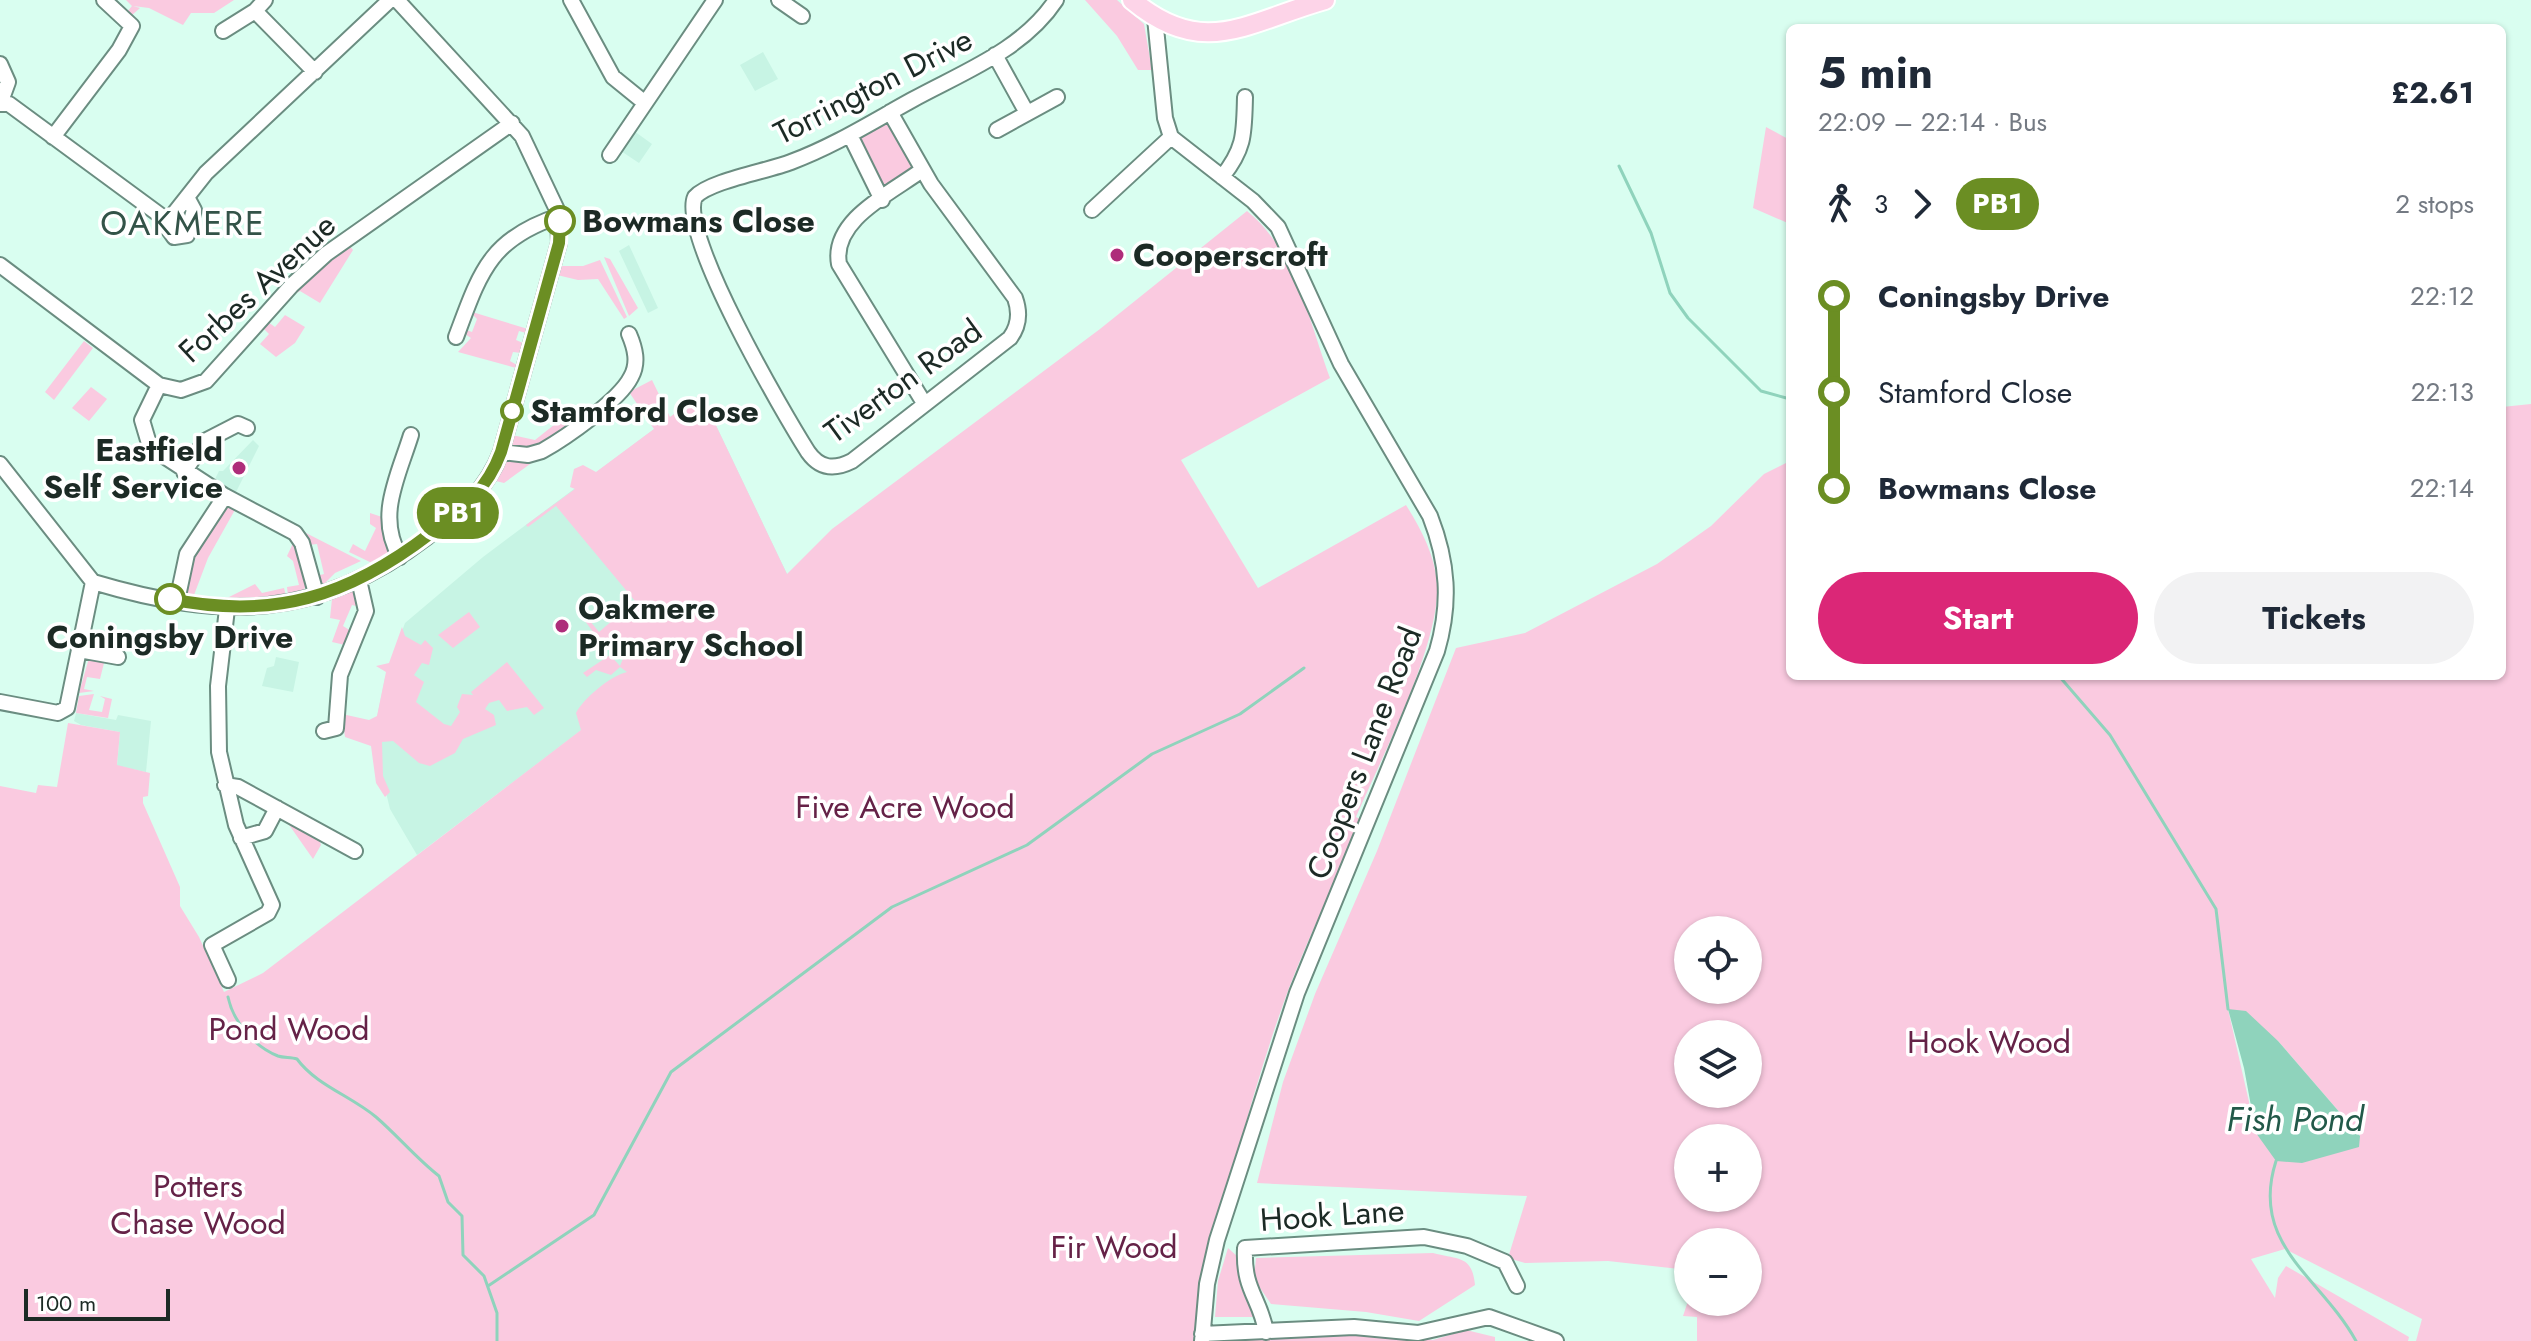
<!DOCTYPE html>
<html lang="en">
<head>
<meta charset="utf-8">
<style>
	:root { --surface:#fff; --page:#f2f2f3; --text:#1f2937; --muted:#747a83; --accent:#db2777 }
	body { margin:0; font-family:Jost,sans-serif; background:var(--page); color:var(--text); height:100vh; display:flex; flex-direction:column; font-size:30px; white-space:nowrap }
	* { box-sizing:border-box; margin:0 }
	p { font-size:26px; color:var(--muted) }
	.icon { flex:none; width:44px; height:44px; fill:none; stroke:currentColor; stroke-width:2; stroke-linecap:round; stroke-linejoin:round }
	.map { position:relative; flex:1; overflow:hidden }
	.details { position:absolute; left:1786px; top:24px; width:720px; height:656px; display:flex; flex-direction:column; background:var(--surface); border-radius:12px; box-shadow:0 2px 6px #0004 }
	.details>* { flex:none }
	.badge { padding:0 16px; border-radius:26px; font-size:28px; line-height:52px }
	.controls { position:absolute; left:1674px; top:916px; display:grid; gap:16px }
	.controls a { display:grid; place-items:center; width:88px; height:88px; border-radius:50%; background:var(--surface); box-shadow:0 2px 6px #0004; font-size:40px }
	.scale { position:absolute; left:24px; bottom:20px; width:146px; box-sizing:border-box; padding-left:8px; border:4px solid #1c2a25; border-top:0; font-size:22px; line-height:28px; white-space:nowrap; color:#1c2a25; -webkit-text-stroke:6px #fff; paint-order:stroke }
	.map>.badge { position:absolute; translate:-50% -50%; box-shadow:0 0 0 4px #fff }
	.legs { display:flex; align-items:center; gap:12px; height:88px; padding:0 32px; font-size:26px }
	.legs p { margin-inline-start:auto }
	.head { display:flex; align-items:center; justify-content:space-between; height:136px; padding:0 32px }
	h1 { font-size:44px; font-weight:700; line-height:60px }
	.cta { display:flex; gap:16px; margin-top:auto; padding:16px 32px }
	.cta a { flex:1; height:92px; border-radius:48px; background:var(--accent); color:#fff; font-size:32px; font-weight:700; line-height:92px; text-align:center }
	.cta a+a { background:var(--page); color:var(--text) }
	ul { padding:0 32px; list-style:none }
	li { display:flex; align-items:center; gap:28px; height:96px; font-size:30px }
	li i { display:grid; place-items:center; width:12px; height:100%; margin:0 10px; background:currentColor }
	li i::after { content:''; width:20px; height:20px; margin:-10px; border:6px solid; border-radius:50%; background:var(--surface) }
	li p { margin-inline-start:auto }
	li:first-child i { background:linear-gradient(#0000 50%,currentColor 0) }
	li:last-child i { background:linear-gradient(currentColor 50%,#0000 0) }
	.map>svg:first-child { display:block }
</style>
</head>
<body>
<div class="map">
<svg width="2531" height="1341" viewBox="0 0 2531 1341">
	<rect width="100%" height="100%" fill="#d9fef0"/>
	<path fill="#c7f4e4" d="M763,52L778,79L755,91L740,65Z
		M634,131L652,144L639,163L621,151Z
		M629,245L658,308L648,313L619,251Z
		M701,394L787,574L417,855L390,809L380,768L376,722L385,678L405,623L483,557Z
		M253,440L259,446L235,494L214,481L219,471H223Z
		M276,657L299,662L293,692L262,686L267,668L274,666Z
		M76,713L116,720L118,715L151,721L146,772L117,766L120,732L81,725L74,721Z"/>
	<path fill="#facae0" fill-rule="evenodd" d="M126,0H234L214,13H191L183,25L149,8L133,6L140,8L131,16L127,12L132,6Z
		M1085,0H1117L1144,24L1152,70H1138L1117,36Z
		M886,122L914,167L884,191L860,139Z
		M1766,127L1790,140V224L1753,208Z
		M1247,211C1295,249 1309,321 1330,378L1181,460L1258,588L1406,505C1421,529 1435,555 1437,584C1441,642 1380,761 1356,817L1362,820C1338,876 1311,931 1289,988C1247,1102 1219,1222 1195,1341H0V786L36,793L38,785L57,787L68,723L120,732L117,765L150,773L148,796L143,797V803L180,887V906L199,937L224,992L263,973L581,730L576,713C584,698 610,676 627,672L620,667L611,675L596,670L587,677L583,673L610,655L620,666L624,656L612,643L605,648L582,617L585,615L599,632L635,601L556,506L528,527L526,525L575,489L570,487L574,469L583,465L596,472L654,429L629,392L652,380L670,417L701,394L787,574L832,529L1100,329Z
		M348,244L353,250L320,303L300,291L292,296Z
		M604,257L610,259L638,308L629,316Z
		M600,260L627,317L624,319L598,279L578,280L557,275L561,266H583Z
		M469,311L528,329L526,333L519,331L516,340L523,343L521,353L513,352L510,361L517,365L516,368L458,352L471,338L462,332L464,329L472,332L477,319Z
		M285,315L305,327L295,343L276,357L260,344L269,334L263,328L268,322L275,327Z
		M84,341L93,348L54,400L45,392Z
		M91,387L107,399L89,421L72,408Z
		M2531,404V1341H2416L2422,1319L2285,1249L2251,1259L2275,1298L2278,1278L2286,1266L2409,1337L2408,1341H1697V1317L1683,1316L1688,1301L1748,1302V1242H1688V1270L1608,1261L1525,1263L1508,1258L1527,1196L1257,1183L1283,1082L1315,994L1377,851L1456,648L1525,633L1657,564L1711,526L1764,474L1790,461V676H2502V407ZM1688,930H1748V990H1688ZM2228,1009L2278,1041L2360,1136L2256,1133ZM1688,1034H1748V1094H1688ZM1688,1138H1748V1198H1688Z
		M569,413L574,420C554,435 539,450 512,447L510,443L512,435L535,440Z
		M537,459L504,483L496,481L506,460Z
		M228,505L236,508L208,558L194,595L185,592L195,555Z
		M370,513L382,517L390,551L389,555L374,564L349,552L353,544L365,551L376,528L370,524Z
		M304,533V532L361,561L335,573L323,585L316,576L324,574L317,544L309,545Z
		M295,539L307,585L301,593L288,596L287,587L299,585L293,561L287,556Z
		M255,584L262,593L284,588L286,596L260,600L225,599Z
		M353,591L359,593L360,607L352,605L343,626L351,631L345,645L332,642L340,620L330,618L332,599Z
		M469,612L480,627L453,648L438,635Z
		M402,627L405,636L421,645L425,640L433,648L429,665L422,663L414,675L424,682L416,702L444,724L451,726L460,712L457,707L462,694L473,695L471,692L507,662L544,708L534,715L527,707L507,711L499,700L489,703L485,709L494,715L496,725L463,739L455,753L430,766L419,763L393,741L382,742L383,776L390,792L385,797L376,783L371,746L345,737L342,714L369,720L377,716L386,672L376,666L389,663Z
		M89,658L104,663L100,679L87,677L84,689L94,691L79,693Z
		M94,694L89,710L102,712L105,699L100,696L112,699L108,718L76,713L79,696Z
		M285,819L318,836L321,845L313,859Z
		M1228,1248L1238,1257L1241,1288L1254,1317H1215L1218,1281Z
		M1433,1253C1459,1260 1472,1255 1475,1285L1419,1321L1366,1312L1271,1304L1254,1279L1256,1258Z
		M1352,1330L1433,1340L1466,1330L1495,1337V1341H1220Z"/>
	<path fill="#8fd3bc" d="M2228,1009L2246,1011L2278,1041L2360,1136L2359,1147L2302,1163L2276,1161L2256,1133L2244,1068Z"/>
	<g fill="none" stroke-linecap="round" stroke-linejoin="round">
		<path stroke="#8fd3bc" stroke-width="3" d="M1619,166L1651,233L1670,293L1688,318L1761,391L1790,399
			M2059,676L2110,735L2216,909L2228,1009
			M228,997C233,1021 253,1046 278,1056C284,1058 291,1057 297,1059C316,1085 351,1096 376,1117C398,1136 417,1159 439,1176L448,1202L462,1216L463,1255L484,1276L497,1313V1341
			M2276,1161C2249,1245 2321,1277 2356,1341
			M488,1286L594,1215L671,1072L892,907L1027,845L1152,754L1240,714L1304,668"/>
		<g stroke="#6b8d81" stroke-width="18">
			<path id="minor" d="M571,0L613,77L645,103
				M779,0L802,16
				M255,11L315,72
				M1155,18L1165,118L1171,137L1253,201L1278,227L1341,364L1430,516C1448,562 1451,603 1437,651L1297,993L1217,1240L1207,1284L1202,1341
				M223,31L255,11L265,0
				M995,55L1027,113
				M0,64L8,82L0,104
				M0,104H9L168,221L206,173L390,0
				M890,112L931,184L1015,298C1020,312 1019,326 1010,338L852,461C834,470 820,469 808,452C784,414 678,233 695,197C709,181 768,171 791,162C834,146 872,122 912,100C963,72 1023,50 1056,0
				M997,130L1057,97
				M850,135L882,200
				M53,137L119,50L132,26L104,0
				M610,155L715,0
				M922,170C891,193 831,220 839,264L924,403
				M1222,177C1245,148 1244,134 1245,97
				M1092,210L1171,137
				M168,221L167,227L174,237L187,235L194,210L187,197
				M0,265L159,385L181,390L206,381L292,285L326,254L512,123
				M456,337C480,273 489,239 559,216
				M159,385L142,420L150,447L225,496L295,533L302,543L317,597
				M501,452L528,455L542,451C565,438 619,401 631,377C639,363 635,348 629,334
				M0,464L93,582
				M184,472L205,441L238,424L247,428
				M400,557C376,516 398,477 411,435
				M93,582C221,620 317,621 427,537C460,511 486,492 501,452L559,243L558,212L522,136L397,0
				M177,601L187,554L225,496
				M227,609L218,686L219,752L236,825L272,905L268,913L212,945L228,980
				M79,650L118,657
				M0,702L58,713L67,708L93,582
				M324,731L336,728L340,675L366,611L359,580
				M225,785L238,787L355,851
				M241,838L265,831L277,808
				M1266,1332C1260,1297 1243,1291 1245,1248L1424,1237L1467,1246L1505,1262L1517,1286
				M1202,1334L1354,1327L1418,1333L1489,1317L1556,1341"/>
		</g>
		<g stroke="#fff" stroke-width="22">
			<path id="major" d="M1132,0C1204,60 1247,22 1325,0"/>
		</g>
		<use href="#minor" stroke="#fff" stroke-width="14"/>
		<use href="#major" stroke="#fdd4e8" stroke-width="18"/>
	</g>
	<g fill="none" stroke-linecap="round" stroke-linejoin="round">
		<g stroke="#fff" stroke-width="18">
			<path id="line-1" d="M170,599C273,620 348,597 431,533C463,509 487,490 501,452L559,243L560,221"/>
		</g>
		<use href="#line-1" stroke="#6b8e23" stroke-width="12"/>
	</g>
	<g fill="#fff" stroke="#6b8e23" stroke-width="4">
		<circle cx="560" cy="221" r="14"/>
		<circle cx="512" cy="411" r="10"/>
		<circle cx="170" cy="599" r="14"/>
	</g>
	<g fill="#ae2d7a" stroke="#fff" stroke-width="3">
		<circle cx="1117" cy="255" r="8"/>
		<circle cx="239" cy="468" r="8"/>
		<circle cx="562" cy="626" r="8"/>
	</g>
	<g text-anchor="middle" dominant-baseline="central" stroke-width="7" stroke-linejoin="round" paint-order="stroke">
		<g font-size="32" fill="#1c2a25" stroke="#fff">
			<text transform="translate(873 86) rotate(-27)">Torrington Drive</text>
			<text transform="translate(257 288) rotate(-43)">Forbes Avenue</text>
			<text transform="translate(903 381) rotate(-36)">Tiverton Road</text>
			<text transform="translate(1364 753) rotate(-69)">Coopers Lane Road</text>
			<text transform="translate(1332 1215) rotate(-4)">Hook Lane</text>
		</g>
		<g font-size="32" font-weight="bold" fill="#1c2a25" stroke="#fff" text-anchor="start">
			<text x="582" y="221">Bowmans Close</text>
			<text x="530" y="411">Stamford Close</text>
			<text x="170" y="637" text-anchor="middle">Coningsby Drive</text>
		</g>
		<g font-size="32" font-weight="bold" fill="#1c2a25" stroke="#fff" text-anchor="start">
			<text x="1133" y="255">Cooperscroft</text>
			<text x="223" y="450" text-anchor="end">Eastfield<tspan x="223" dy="37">Self Service</tspan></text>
			<text x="578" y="608">Oakmere<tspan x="578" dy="37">Primary School</tspan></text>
		</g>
		<g font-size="32" fill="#652247" stroke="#fff">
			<text x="905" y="807">Five Acre Wood</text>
			<text x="289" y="1029">Pond Wood</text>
			<text x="1989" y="1042">Hook Wood</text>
			<text x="198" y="1186">Potters<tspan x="198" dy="37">Chase Wood</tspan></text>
			<text x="1114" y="1247">Fir Wood</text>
		</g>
		<g font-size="34" letter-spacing="2" fill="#335348" stroke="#fff">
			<text x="183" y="223">OAKMERE</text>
		</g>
		<g font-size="34" font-style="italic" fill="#225949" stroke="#fff">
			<text x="2295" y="1119">Fish Pond</text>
		</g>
	</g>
</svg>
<div class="controls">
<a><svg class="icon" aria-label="locate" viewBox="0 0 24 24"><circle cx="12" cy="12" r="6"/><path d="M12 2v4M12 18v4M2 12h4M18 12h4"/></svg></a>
<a><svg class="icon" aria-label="layers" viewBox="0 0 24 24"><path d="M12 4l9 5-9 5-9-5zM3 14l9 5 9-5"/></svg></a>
<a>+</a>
<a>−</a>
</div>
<div class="scale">100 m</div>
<b class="badge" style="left:458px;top:513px;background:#6b8e23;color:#fff">PB1</b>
<section class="details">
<div class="head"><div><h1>5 min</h1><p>22:09 – 22:14 · Bus</p></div><b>£2.61</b></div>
<div class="legs"><svg class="icon" aria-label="walk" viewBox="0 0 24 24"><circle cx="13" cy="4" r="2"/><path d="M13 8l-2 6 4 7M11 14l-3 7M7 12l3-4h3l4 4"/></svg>3<svg class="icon" aria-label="forward" viewBox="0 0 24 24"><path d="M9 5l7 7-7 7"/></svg><b class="badge" style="background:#6b8e23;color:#fff">PB1</b><p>2 stops</p></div>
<ul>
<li><i style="color:#6b8e23"></i><b>Coningsby Drive</b><p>22:12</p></li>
<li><i style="color:#6b8e23"></i><span>Stamford Close</span><p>22:13</p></li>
<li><i style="color:#6b8e23"></i><b>Bowmans Close</b><p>22:14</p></li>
</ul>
<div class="cta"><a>Start</a><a>Tickets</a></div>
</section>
</div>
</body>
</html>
